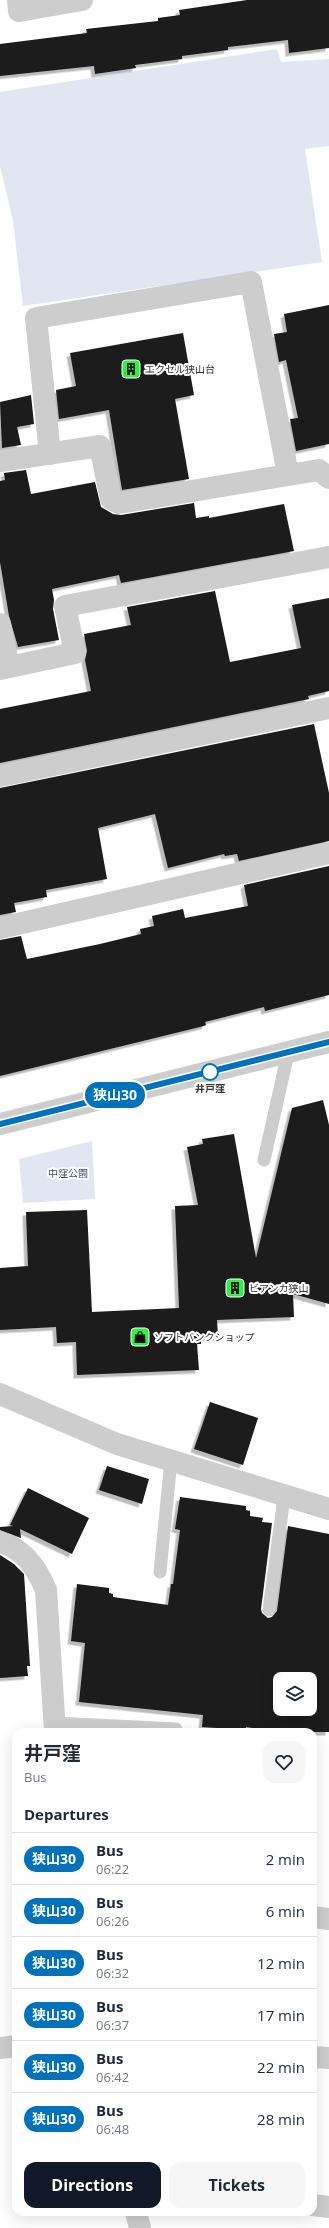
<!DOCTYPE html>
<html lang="en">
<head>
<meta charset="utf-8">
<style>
	:root { --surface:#fff; --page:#f6f6f7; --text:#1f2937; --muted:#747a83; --line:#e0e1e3; --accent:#111827 }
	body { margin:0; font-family:"Open Sans","Noto Sans JP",sans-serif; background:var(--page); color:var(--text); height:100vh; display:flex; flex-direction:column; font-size:15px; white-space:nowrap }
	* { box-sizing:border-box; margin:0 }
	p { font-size:13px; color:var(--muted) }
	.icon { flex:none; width:22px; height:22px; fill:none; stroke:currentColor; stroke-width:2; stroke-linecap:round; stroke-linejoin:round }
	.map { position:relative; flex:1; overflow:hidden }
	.sheet { position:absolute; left:12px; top:1728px; width:305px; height:488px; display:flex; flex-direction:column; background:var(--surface); border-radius:12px; box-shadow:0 4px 16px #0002 }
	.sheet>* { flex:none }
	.badge { padding:0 8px; border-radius:13px; font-size:14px; line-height:26px }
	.tools { position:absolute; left:273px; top:1672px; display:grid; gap:8px }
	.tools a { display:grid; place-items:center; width:44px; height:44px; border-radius:8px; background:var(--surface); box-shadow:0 4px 16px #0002; font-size:20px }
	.map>.badge { position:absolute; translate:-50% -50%; box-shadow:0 0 0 2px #fff }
	h2 { padding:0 12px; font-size:15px; line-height:36px }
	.round { display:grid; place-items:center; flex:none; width:42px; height:42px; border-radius:12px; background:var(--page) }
	.headline { display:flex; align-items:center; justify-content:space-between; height:68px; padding:0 12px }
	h1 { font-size:19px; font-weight:700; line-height:30px }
	.action { display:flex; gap:8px; margin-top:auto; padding:8px 12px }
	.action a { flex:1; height:46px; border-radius:12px; background:var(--accent); color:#fff; font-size:16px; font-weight:700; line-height:46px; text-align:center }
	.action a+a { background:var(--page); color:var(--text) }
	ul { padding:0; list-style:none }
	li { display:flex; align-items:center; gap:12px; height:52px; padding:0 12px; border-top:1px solid var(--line) }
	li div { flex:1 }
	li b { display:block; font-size:15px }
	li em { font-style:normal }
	li .badge { min-width:44px; font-weight:700; text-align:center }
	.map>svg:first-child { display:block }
</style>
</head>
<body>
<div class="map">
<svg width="329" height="2228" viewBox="0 0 329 2228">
	<defs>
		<filter id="shadow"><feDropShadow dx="-3.5" dy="3.5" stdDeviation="0" flood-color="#0004"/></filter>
	</defs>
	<rect width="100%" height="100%" fill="#fff"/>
	<path fill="#e1e6f0" d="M277,49L281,62L329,59V146L305,149L322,262L23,306L13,221L0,166V92Z
		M92,1141L95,1199L23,1203L19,1159Z"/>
	<path fill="#1a1a1a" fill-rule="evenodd" filter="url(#shadow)" d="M247,0H329V48L289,53L288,40L228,47V50L182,56V59L135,65L136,68L95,74L94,66L0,76V44L87,33L86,29L158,21V18L180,15L179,10Z
		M329,305V444L296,451L290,419L298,418L286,360L279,362L274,334L287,332L284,314Z
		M183,333L194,395L175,399L189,479L122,490L109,410L59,419L56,390L76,386L70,353Z
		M31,395L34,424L17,427L21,445L2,448L0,402Z
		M26,470L31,494L95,482L101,507L113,514L121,515L194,503L196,518L209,516V518L284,504L294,551L121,583L119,575L52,589L54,600L53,609L59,640L18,647L9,616L0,562V481L5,480L4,473Z
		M215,591L230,662L301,648L292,605L329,598V691L308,696L309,699L0,763V709L91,691L85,660L87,651L84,634L131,625L127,607Z
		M314,724L329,793V841L239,861L237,854L225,856L224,854L168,868L155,814L98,828L107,879L46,890L47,897L14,903L16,912L0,915V788Z
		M329,866V995L265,1011L264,1007L205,1022L206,1025L204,1026L0,1076V940L21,936L27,959L100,944L141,934L140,929L154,926L152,916L183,909L185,918L248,906L244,885Z
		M323,1100L329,1125V1304L293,1294L294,1317L217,1320L218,1337L201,1338V1344H197L199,1370L77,1375L76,1342L57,1343L56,1327L0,1330V1268L28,1266L26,1212L87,1210L92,1312L179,1308L175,1206L198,1205L187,1147L203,1144L202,1139L234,1134L256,1258L292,1108Z
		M210,1402L258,1418L243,1465L194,1449Z
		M107,1466L149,1479L142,1504L99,1490Z
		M28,1488L89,1518L72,1554L20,1529L21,1538L0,1530V1527L13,1526L10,1525Z
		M180,1497L246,1506V1510L250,1511V1516L263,1518L262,1522L272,1523L261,1609L262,1613L268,1618L272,1617L277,1611L288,1526L329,1534V1732H277L246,1727V1730L202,1727L203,1715L79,1702L85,1643L71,1641L77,1584L109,1588V1593L113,1594V1597L168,1605L171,1584H173L180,1530L175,1529ZM280,1679H310V1709H280Z
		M0,1555L14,1564L24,1574L30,1666H27L28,1676L0,1678Z"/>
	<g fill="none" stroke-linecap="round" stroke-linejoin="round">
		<path stroke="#cdcdcd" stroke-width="13" d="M264,1160L288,1053
			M160,1572L171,1460
			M269,1610L284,1497
			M54,1723L176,1729"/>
		<path stroke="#cdcdcd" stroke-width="22" d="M18,0L19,11L82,0
			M50,454L36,318L251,282L288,474
			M0,461L100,446L111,499L119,503L319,470L329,478
			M0,624L9,667
			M0,669L75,653L65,606L329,557
			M0,776L329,708
			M0,928L329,853
			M0,1394L117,1444L329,1509
			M0,1542C24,1549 37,1568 46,1590L55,1732
			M313,1917L329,1919
			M0,2048L16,2046
			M313,2057L329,2058
			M313,2205L329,2207
			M136,2212L140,2228"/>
		<path stroke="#cdcdcd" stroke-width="22" d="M0,1124L329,1042"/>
	</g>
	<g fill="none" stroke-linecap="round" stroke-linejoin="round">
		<g stroke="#fff" stroke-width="9">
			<path id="line" d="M0,1124L329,1042"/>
		</g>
		<use href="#line" stroke="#0072bc" stroke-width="6"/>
	</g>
	<defs>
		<g id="building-square" transform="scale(1)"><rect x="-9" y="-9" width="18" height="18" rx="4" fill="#2ef142" stroke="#fff"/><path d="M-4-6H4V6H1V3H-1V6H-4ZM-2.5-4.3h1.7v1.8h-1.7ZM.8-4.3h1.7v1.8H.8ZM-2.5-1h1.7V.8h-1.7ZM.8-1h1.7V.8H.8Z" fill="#111"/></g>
		<g id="shop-square" transform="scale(1)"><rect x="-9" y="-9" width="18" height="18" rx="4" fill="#2ef142" stroke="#fff"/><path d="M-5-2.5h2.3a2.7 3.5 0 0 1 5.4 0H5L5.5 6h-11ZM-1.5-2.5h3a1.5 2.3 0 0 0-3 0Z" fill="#111"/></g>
	</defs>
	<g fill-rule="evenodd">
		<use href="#building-square" x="131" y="369"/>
		<use href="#building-square" x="235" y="1288"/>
		<use href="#shop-square" x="140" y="1337"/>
	</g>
	<circle fill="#fff" stroke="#0072bc" stroke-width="2" cx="210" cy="1072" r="8"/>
	<g text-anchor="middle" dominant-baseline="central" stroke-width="4" stroke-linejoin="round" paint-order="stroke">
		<g font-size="10" fill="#333" stroke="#fff" text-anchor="start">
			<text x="145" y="369">エクセル狭山台</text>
			<text x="249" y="1288">ビアンカ狭山</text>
			<text x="154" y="1337">ソフトバンクショップ</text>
		</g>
		<g font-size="10" font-weight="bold" fill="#333" stroke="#fff">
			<text x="210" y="1088">井戸窪</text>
		</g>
		<g font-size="10" fill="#3c4c73" stroke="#fff">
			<text x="68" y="1173">中窪公園</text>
		</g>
	</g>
</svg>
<div class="tools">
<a><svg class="icon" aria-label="layers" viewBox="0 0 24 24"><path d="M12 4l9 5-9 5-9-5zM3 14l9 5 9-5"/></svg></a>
</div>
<b class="badge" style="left:115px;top:1095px;background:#0072bc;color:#fff">狭山30</b>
<section class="sheet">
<div class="headline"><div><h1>井戸窪</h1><p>Bus</p></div><a class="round"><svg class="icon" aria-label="heart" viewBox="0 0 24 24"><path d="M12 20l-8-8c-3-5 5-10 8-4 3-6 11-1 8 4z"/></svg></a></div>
<h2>Departures</h2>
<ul>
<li><span class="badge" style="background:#0072bc;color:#fff">狭山30</span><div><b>Bus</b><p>06:22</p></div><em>2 min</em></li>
<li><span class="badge" style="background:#0072bc;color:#fff">狭山30</span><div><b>Bus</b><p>06:26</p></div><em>6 min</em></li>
<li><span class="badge" style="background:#0072bc;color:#fff">狭山30</span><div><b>Bus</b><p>06:32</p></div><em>12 min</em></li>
<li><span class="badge" style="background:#0072bc;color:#fff">狭山30</span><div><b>Bus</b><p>06:37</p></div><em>17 min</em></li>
<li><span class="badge" style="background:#0072bc;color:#fff">狭山30</span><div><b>Bus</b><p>06:42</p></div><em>22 min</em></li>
<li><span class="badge" style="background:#0072bc;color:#fff">狭山30</span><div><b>Bus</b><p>06:48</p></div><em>28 min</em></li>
</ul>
<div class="action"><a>Directions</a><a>Tickets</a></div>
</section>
</div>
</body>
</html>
